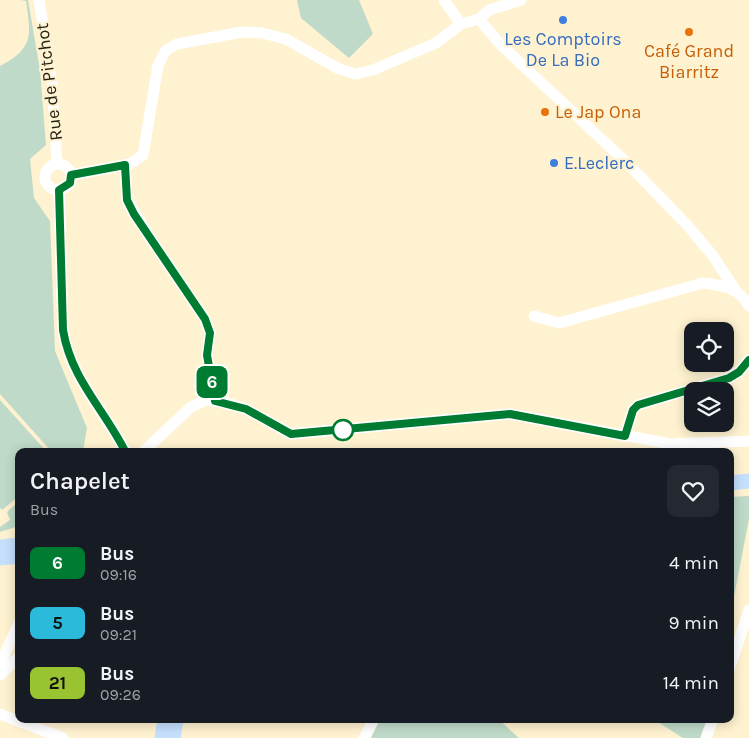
<!DOCTYPE html>
<html lang="en">
<head>
<meta charset="utf-8">
<style>
	:root { --surface:#171b24; --page:#242831; --text:#f1f3f6; --muted:#9ea1a6 }
	body { margin:0; font-family:Karla,sans-serif; background:var(--page); color:var(--text); height:100vh; display:flex; flex-direction:column; font-size:19px; white-space:nowrap }
	* { box-sizing:border-box; margin:0 }
	p { font-size:16px; color:var(--muted) }
	.icon { flex:none; width:28px; height:28px; fill:none; stroke:currentColor; stroke-width:2; stroke-linecap:round; stroke-linejoin:round }
	.map { position:relative; flex:1; overflow:hidden }
	.panel { position:absolute; left:15px; top:448px; width:719px; height:275px; display:flex; flex-direction:column; background:var(--surface); border-radius:10px; box-shadow:0 2px 12px #0003 }
	.panel>* { flex:none }
	.badge { padding:0 10px; border-radius:8px; font-size:18px; line-height:32px }
	.tools { position:absolute; left:684px; top:322px; display:grid; gap:10px }
	.tools a { display:grid; place-items:center; width:50px; height:50px; border-radius:10px; background:var(--surface); box-shadow:0 2px 12px #0003; font-size:25px }
	.map>.badge { position:absolute; translate:-50% -50%; box-shadow:0 0 0 2px #fff }
	.round { display:grid; place-items:center; flex:none; width:52px; height:52px; border-radius:10px; background:var(--page) }
	.summary { display:flex; align-items:center; justify-content:space-between; height:85px; padding:0 15px }
	h1 { font-size:24px; font-weight:600; line-height:38px }
	ul { padding:0; list-style:none }
	li { display:flex; align-items:center; gap:15px; height:60px; padding:0 15px }
	li div { flex:1 }
	li b { display:block; font-size:19px }
	li em { font-style:normal }
	li .badge { min-width:55px; font-weight:700; text-align:center }
	.map>svg:first-child { display:block }
</style>
</head>
<body>
<div class="map">
<svg width="749" height="738" viewBox="0 0 749 738">
	<rect width="100%" height="100%" fill="#fef2d0"/>
	<path fill="#bfdac8" d="M20,0H28L40,70L46,145L30,159L34,198L50,221L55,351L87,428L83,451H51L0,394V66C34,48 31,35 26,1Z
		M297,0H359L373,34L349,58L301,18Z
		M0,400L46,451H19V496L2,510L0,508Z
		M749,496V519L730,617V497Z
		M19,501V526L0,532V527L10,520L7,512Z
		M380,719H498L519,738H371Z
		M653,719H710L705,738H683Z"/>
	<g fill="none" stroke-linecap="round" stroke-linejoin="round">
		<path stroke="#fff" stroke-width="11" d="M39,0L52,83L57,164
			M444,0L461,24
			M479,19L500,44L629,165L689,227L713,256L736,291
			M45 177a13 13 0 1 1 26 0a13 13 0 1 1-26 0Z
			M125,165L127,200L154,244
			M71,175L130,164L143,155L158,65L166,50L177,44L242,32L262,33L286,39L337,68L355,74L373,70L436,43L461,24L479,19L489,10L521,0
			M59,190L63,330C70,378 104,410 125,451
			M534,316L559,323L703,283C723,285 739,288 749,306
			M625,436L633,410L638,405L729,378L739,372L749,360
			M144,451L191,407L206,400L224,402L246,409L291,434L510,414L671,444L749,441
			M0,664L19,623
			M730,667L749,610
			M0,675L19,657
			M0,714L63,738
			M364,738L374,719
			M706,738L713,719"/>
		<path stroke="#c5e0fd" stroke-width="15" d="M730,483L749,481
			M0,547L19,545
			M0,558L19,556
			M162,738L165,719
			M173,738L176,719"/>
	</g>
	<g fill="none" stroke-linecap="round" stroke-linejoin="round">
		<g stroke="#fff" stroke-width="11">
			<path id="line" d="M125,451C104,409 71,379 63,330L59,190L70,183L71,175L125,165L127,200L134,214L205,319L210,333L207,355L215,401L246,409L291,434L510,414L625,436L633,410L638,405L729,378L739,372L749,360"/>
		</g>
		<use href="#line" stroke="#007c32" stroke-width="8"/>
	</g>
	<g fill="#3f7fe0" stroke="#fef2d0" stroke-width="2">
		<circle cx="563" cy="20" r="5"/>
		<circle cx="554" cy="163" r="5"/>
	</g>
	<g fill="#e8710a" stroke="#fef2d0" stroke-width="2">
		<circle cx="689" cy="32" r="5"/>
		<circle cx="545" cy="112" r="5"/>
	</g>
	<circle fill="#fff" stroke="#007c32" stroke-width="2.5" cx="343" cy="430" r="10"/>
	<g text-anchor="middle" dominant-baseline="central" stroke-width="4.5" stroke-linejoin="round" paint-order="stroke">
		<g font-size="18" fill="#366cbe" stroke="#fef2d0">
			<text x="563" y="39">Les Comptoirs<tspan x="563" dy="21">De La Bio</tspan></text>
			<text x="564" y="163" text-anchor="start">E.Leclerc</text>
		</g>
		<g font-size="18" fill="#c56008" stroke="#fef2d0">
			<text x="689" y="51">Café Grand<tspan x="689" dy="21">Biarritz</tspan></text>
			<text x="555" y="112" text-anchor="start">Le Jap Ona</text>
		</g>
		<g font-size="18" fill="#252115" stroke="#fef2d0">
			<text transform="translate(49 82) rotate(-97)">Rue de Pitchot</text>
		</g>
	</g>
</svg>
<div class="tools">
<a><svg class="icon" aria-label="locate" viewBox="0 0 24 24"><circle cx="12" cy="12" r="6"/><path d="M12 2v4M12 18v4M2 12h4M18 12h4"/></svg></a>
<a><svg class="icon" aria-label="layers" viewBox="0 0 24 24"><path d="M12 4l9 5-9 5-9-5zM3 14l9 5 9-5"/></svg></a>
</div>
<b class="badge" style="left:212px;top:382px;background:#007c32;color:#fff">6</b>
<section class="panel">
<div class="summary"><div><h1>Chapelet</h1><p>Bus</p></div><a class="round"><svg class="icon" aria-label="heart" viewBox="0 0 24 24"><path d="M12 20l-8-8c-3-5 5-10 8-4 3-6 11-1 8 4z"/></svg></a></div>
<ul>
<li><span class="badge" style="background:#007c32;color:#fff">6</span><div><b>Bus</b><p>09:16</p></div><em>4 min</em></li>
<li><span class="badge" style="background:#2bbada;color:#111">5</span><div><b>Bus</b><p>09:21</p></div><em>9 min</em></li>
<li><span class="badge" style="background:#9ac331;color:#111">21</span><div><b>Bus</b><p>09:26</p></div><em>14 min</em></li>
</ul>
</section>
</div>
</body>
</html>
